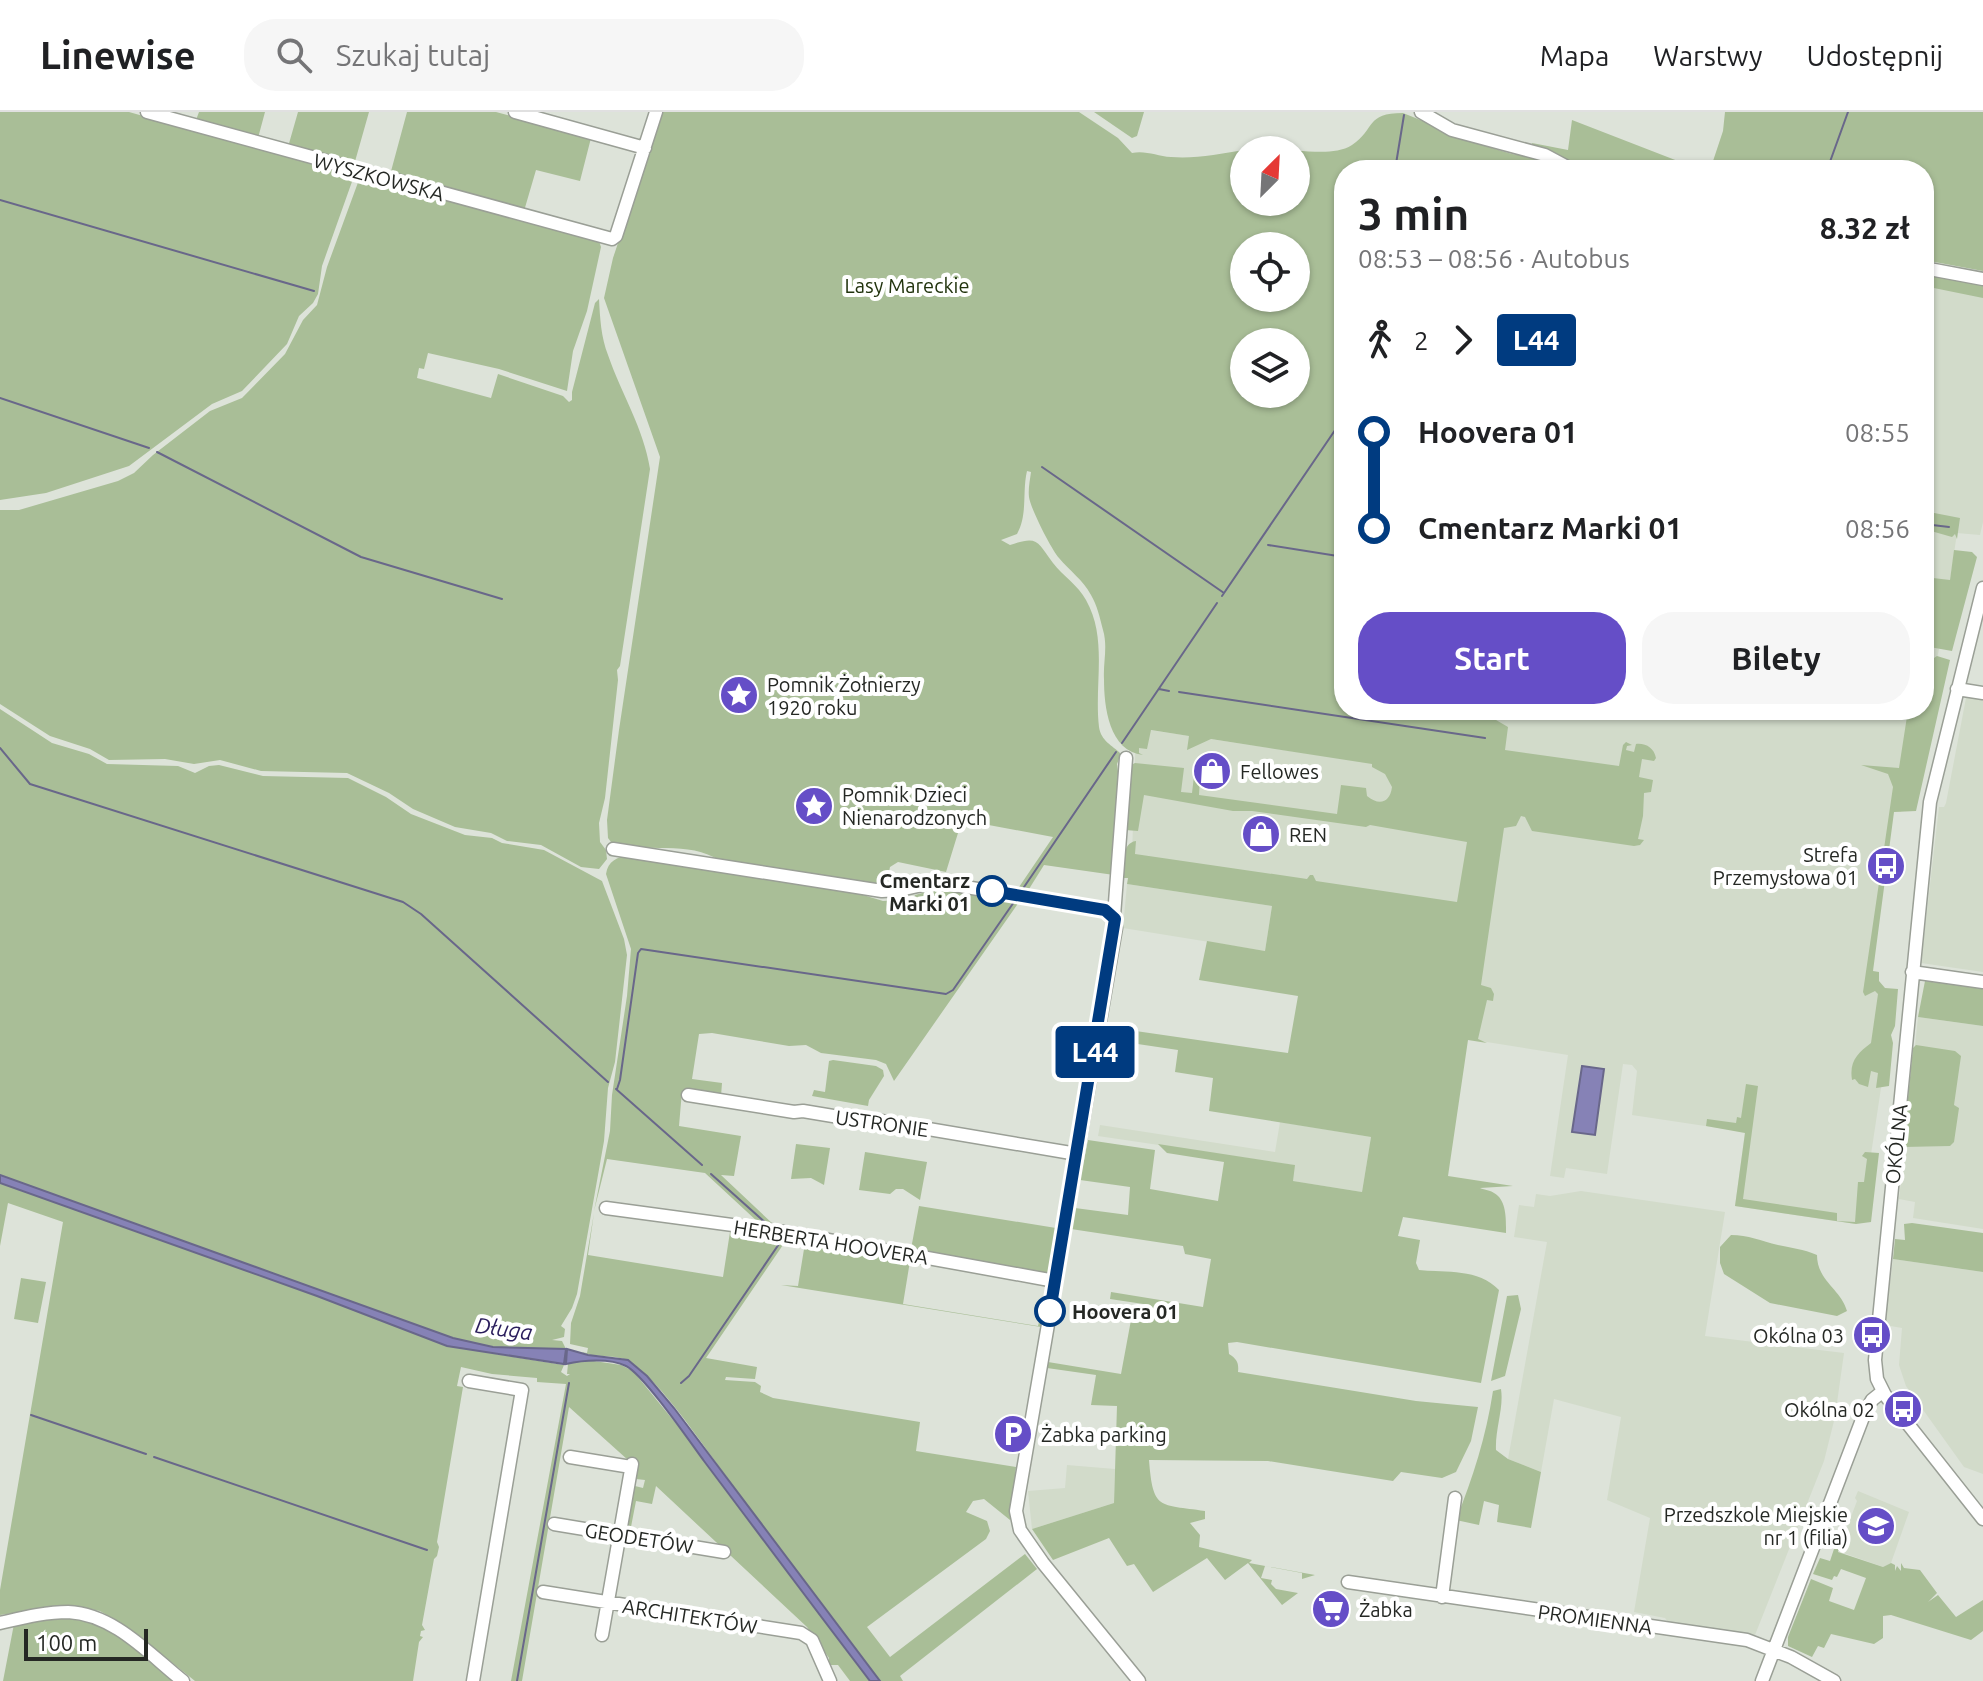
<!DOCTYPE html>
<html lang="pl">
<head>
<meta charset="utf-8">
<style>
	:root { --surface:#fff; --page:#f6f6f6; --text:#202124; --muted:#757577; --line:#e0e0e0; --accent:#654ec7 }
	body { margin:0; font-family:Ubuntu,sans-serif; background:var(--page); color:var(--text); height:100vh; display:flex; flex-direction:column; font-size:30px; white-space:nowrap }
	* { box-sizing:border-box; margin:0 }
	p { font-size:26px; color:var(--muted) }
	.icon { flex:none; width:44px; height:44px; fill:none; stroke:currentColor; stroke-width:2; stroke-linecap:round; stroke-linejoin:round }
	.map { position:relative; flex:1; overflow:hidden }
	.side { position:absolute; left:1334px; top:48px; width:600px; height:560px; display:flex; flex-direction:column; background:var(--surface); border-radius:32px; box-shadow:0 2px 6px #0004 }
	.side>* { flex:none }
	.badge { padding:0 16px; border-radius:6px; font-size:28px; line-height:52px }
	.needle { width:52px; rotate:24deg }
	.controls { position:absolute; left:1230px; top:24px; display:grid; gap:16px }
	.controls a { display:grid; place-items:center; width:80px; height:80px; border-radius:50%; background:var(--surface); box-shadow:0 2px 6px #0004; font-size:40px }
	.scale { position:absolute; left:24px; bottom:20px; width:124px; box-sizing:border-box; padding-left:8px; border:4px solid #252824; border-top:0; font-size:22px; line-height:28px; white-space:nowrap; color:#252824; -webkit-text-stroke:6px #fff; paint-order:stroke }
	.map>.badge { position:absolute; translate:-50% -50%; box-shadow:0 0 0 4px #fff }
	.legs { display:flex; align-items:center; gap:12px; height:88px; padding:0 24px; font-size:26px }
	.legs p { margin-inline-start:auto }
	.summary { display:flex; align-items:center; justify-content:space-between; height:136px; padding:0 24px }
	h1 { font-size:44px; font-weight:600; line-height:60px }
	.button { display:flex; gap:16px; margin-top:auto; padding:16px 24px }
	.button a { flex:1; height:92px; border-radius:32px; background:var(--accent); color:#fff; font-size:32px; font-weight:600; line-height:92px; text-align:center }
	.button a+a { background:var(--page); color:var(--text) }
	ul { padding:0 24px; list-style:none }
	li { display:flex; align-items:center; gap:28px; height:96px; font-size:30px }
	li i { display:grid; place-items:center; width:12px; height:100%; margin:0 10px; background:currentColor }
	li i::after { content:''; width:20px; height:20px; margin:-10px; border:6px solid; border-radius:50%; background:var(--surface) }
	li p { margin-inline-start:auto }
	li:first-child i { background:linear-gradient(#0000 50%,currentColor 0) }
	li:last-child i { background:linear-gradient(currentColor 50%,#0000 0) }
	header { display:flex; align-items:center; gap:48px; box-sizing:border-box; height:112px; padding:0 40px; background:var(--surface); border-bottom:2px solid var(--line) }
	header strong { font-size:38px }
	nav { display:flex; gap:44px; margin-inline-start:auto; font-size:28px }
	.search { width:560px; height:72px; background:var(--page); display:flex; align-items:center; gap:20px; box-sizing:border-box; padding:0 28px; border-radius:32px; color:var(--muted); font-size:30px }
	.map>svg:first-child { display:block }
</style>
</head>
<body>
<header>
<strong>Linewise</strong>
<div class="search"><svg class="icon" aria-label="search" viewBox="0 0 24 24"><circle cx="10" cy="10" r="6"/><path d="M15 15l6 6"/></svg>Szukaj tutaj</div>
<nav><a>Mapa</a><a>Warstwy</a><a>Udostępnij</a></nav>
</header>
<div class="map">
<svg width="1983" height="1569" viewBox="0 0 1983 1569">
	<rect width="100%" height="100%" fill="#dde3d9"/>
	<path fill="#d2dbca" d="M1924,162L1983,174V410L1980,423L1957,421L1941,529L1901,700L1893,699L1867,873L1895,883L1867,1069L1858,1091L1856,1112L1735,1094L1745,1020L1632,1003L1637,959L1632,953L1623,952L1607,1062L1566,1056L1564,1066L1550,1064L1568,943L1468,927L1491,598H1924Z
		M1969,583L1983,585V860L1921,851L1939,695H1944L1946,691L1966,586Z
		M1136,616L1411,657L1472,729L1462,794L1132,744Z
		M1127,772L1272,794L1265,839L1123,816Z
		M1918,905L1983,914V1117L1913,1106L1915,1090L1899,1087Z
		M1280,1010L1371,1025L1362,1080L1292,1069L1294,1053L1098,1024L1100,1013L1275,1040Z
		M1581,1079L1725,1100L1705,1224L1844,1241L1835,1305L1824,1349L1755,1523L1670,1512L1665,1506L1634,1500L1650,1406L1607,1388L1621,1305L1554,1287L1541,1360L1508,1347L1547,1130L1514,1125L1519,1093L1534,1095L1536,1082L1550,1084Z
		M1893,1147L1983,1160V1362L1964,1355L1906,1274L1899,1253L1902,1216L1885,1213Z
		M1067,1353L1115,1357L1114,1391L1032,1417L1028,1379L1065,1376Z
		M1858,1379L1909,1400L1891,1451L1883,1455L1838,1439L1857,1389L1855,1386Z"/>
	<path fill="#a9be97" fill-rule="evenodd" d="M0,0H129L354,64L322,154L318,182L313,191L299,204L287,232L242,279L212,292L129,354L46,381L0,388Z
		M199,0H265L258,26L196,8Z
		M298,0H369L354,53L288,35Z
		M407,0H496L591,26L580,69L536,58L524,99L390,63Z
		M662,0H1079L1118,26L1132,41C1145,38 1157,44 1171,45C1195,47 1220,42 1244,38V90H1296V39C1314,39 1336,43 1352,33C1376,17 1365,1 1403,1L1485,34L1512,42L1543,47L1566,58H1344V598H1492L1496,608L1508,615L1505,638L1619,654L1623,633L1626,630L1632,633L1627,634L1626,638L1634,640L1636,632C1646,631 1654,636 1656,646L1654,649L1642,647L1639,665L1653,668L1651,680L1644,681L1643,704L1638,727L1644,728L1640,733L1634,734L1532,719L1525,705L1521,704L1516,714L1504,716L1481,873L1491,876L1494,882L1493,889L1487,888L1478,927L1487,931L1468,928L1448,1064L1513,1074L1480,1076C1485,1078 1490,1078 1494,1081C1507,1088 1506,1108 1506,1121L1403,1105L1398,1124L1420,1128L1416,1151L1419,1158C1447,1161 1478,1156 1499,1178L1481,1271L1237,1230L1228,1231L1229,1242C1237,1247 1239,1251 1238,1260L1416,1289L1478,1295L1471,1329L1456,1360L1442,1366L1401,1360L1393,1369L1268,1349L1149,1348C1153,1399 1159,1392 1205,1399V1407L1190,1411L1200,1423L1199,1435L1252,1448L1249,1451L1315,1463L1302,1467V1461L1265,1454L1261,1466L1272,1468L1271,1472L1276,1477L1298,1481L1282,1493L1248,1451L1225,1468L1207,1446L1153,1480L1134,1452L1127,1454L1109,1426L1053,1448L1032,1417L1114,1391L1117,1294L1091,1293L1096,1263L1047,1256L1048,1250L1121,1262L1131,1208L1147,1211L1150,1193L1110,1187L1111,1180L1203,1195L1211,1147L1185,1142L1183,1134L1071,1117L1075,1096L1128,1103L1130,1075L1080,1068L1088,1028L1155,1038L1150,1077L1218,1089L1224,1050L1167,1041L1158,1032L1295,1053L1293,1069L1362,1080L1371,1025L1209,999L1213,966L1175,960L1178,938L1104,927L1108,915L1288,941L1298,884L1199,868L1207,829L1265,839L1272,794L1127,772L1128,766H1122C1124,753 1121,731 1136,729L1135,742L1307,767L1310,763H1313L1316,769L1457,790L1467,730L1370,713L1366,715L1252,699H1233L1144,683L1138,719L1125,718L1131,653L1135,651L1184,656L1181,680L1192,681L1194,664L1200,665L1199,683L1337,702L1341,673L1366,676L1367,684C1379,694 1390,691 1392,675L1385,662L1372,655V652L1211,627L1187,638L1189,624L1151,618L1147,637L1139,636V641L1143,643C1109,639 1104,595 1104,567C1103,550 1108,535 1103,518C1100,506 1097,493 1091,483C1083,468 1069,458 1059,446C1051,437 1030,395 1029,385C1028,377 1030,368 1031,360L1027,359C1022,380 1028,402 1017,422L1001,428L1010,433C1039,423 1037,430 1053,451C1063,464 1078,473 1086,488C1108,527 1094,572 1099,615C1101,629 1112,633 1121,642L1117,652L1119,667L1114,763L1044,753L1029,777L1047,780V784L1017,778L1053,725L962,708L946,760L898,750L890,755L887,770L879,772L720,749C689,727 645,743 611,730L608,726L607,708L619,618L660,345L604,186L613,146ZM1244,134H1296V186H1244ZM1244,230H1296V282H1244Z
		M1094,0H1144L1137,24L1132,26Z
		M1725,0H1983V159L1924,148V58H1710L1723,19Z
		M1572,8L1701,58H1580L1533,35L1532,31L1568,38Z
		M360,65L599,129L601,135L587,199L573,239L567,279L499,257L428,241L424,257L419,256L417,266L491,286L498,262L563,284L569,290L572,288V280L595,191L599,187C600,206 601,225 608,243C621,281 644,317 650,357L620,554L617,558L618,568L605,686L599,711L600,730L606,738L607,747L599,757L581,755L541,733L507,729L491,721L455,715L413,697L389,681L347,661L261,659L220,648L194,652L165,647L109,648L90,637L50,624L0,592V398H19L118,369L134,361L153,343L210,299L242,286L285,242L303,208L317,193L327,155Z
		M1924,159L1983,171V186L1924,174Z
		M1924,399L1960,406L1957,427L1955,422L1952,425L1924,417Z
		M1954,438L1972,440L1977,445L1952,539L1924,534L1933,466L1950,468Z
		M1937,544L1950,548L1916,699L1894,700L1873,859L1879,860V869L1885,876L1898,877L1895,914L1891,923L1893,931L1889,974L1876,976L1878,961L1871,959L1868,975L1859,972L1855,967L1852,968C1849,949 1858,941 1871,931L1878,882L1875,879L1865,884L1863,880L1893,675L1888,662L1861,653L1899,656L1908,598H1924V573L1931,548Z
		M0,597L52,631L89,642L107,652L178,654L195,661L209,654L219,653L263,664L348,666L386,685L411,702L465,723L492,726L502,731L544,738L602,769L624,827L627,843L615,950L608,976L604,1029L577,1182L572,1196L561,1214L565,1217L564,1225L552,1228L562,1229L566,1237L551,1238L493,1235L453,1226L0,1063Z
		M629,743L697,757L840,776L883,789L913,787L915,783L926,780L928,775L1019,790L894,969L886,952L876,948L821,941L806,933L789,934L712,921L699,922L692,967L722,971L721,984L682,979L679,1014L741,1024L734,1064L721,1063L773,1112L783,1114L759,1111L705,1061L607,1047L594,1099L610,1019L612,983L627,884L631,837L606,762C608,749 617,745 629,743Z
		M1925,869L1983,877V914L1918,905Z
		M1916,933L1955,939L1961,944L1954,993L1959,996L1954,1030L1950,1034L1903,1035L1913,936Z
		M833,948L876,954L883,958L884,964L869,988L868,994L812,984L814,978L825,980L829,949Z
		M1746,972L1758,974L1743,1087L1837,1101V1109L1855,1110L1858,1070H1864L1867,1047L1862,1044L1865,1040L1879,1041L1871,1110L1856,1112L1735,1094L1745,1021L1706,1014L1707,1007L1736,1011L1737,1005L1741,1006Z
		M796,1032L830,1036L824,1073L811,1066L791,1067Z
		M865,1040L927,1050L920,1088L903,1077H896L890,1082L859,1078Z
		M0,1071L317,1184L447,1234L564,1253L561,1260L567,1264L570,1262H567L568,1252L579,1249H594L621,1253L633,1259L682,1319L870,1569H850L838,1553H829V1546L807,1515L656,1374L652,1392L636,1389L630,1420H627L635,1374L643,1376L645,1368L636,1367L638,1357L569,1295L522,1569H511L566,1272L537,1270V1266L492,1262L461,1255L457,1274L463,1275L437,1430L439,1435L437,1444L434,1447L422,1513L425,1518L421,1519L420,1524L423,1525L419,1530L413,1569H195L129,1516L100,1499L68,1493L0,1503V1478L63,1110L8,1091L0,1134Z
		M919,1094L1056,1116L1058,1119L1051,1157L1047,1161L914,1138L911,1137Z
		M594,1101L588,1143L723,1165L730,1120L776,1126V1123L786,1125L787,1127L706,1246L757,1255L755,1267L726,1265L725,1268L755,1270L761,1274L760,1280L773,1286L920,1310L916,1339L1016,1355L1010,1408L984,1387L973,1389L966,1400L987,1409L990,1419L986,1427L867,1515L890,1545L1025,1442L1037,1457L900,1564L903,1569H880L727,1370V1365C704,1335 660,1268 630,1250C616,1241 596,1247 581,1240L587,1241L588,1236L570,1232L571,1211L580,1184Z
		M1912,1111L1983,1121V1160L1893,1147L1895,1127L1905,1128L1904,1112Z
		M1731,1123C1748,1123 1761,1129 1778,1133C1792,1136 1803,1137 1817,1143C1817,1169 1841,1177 1847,1199L1837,1204L1770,1191L1724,1162L1720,1151V1135Z
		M805,1131L910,1149L903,1192L1038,1214L1040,1206L1042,1207L1041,1215L781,1173L798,1174Z
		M21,1166L46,1170L38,1211L14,1207Z
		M1518,1183L1521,1197L1505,1264L1491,1269L1507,1184Z
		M1501,1277C1504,1296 1495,1317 1496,1338L1508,1347L1541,1360L1531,1416L1497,1410L1499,1393L1484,1389L1479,1413L1456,1408C1473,1365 1486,1325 1493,1279Z
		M1842,1427L1838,1440L1883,1455L1891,1451L1895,1453V1459L1897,1454L1901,1459V1451L1904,1456L1920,1458L1937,1481L1928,1490L1938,1483L1956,1505L1983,1488V1519L1971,1528L1891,1503L1883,1504V1526L1874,1532L1831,1522L1824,1536L1818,1534L1812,1545L1788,1534V1525L1811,1467L1833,1476L1829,1489L1854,1498L1866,1466L1841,1457L1837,1465L1834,1464L1832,1468L1813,1462L1820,1446L1830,1449L1836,1431L1840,1432Z
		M69,1505C112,1512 143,1543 176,1569H3L14,1512Z"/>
	<path fill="#8682b6" stroke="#69678a" stroke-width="2" d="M1582,954L1604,957L1595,1023L1572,1020Z
		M0,1063L453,1226L493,1235L566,1237L564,1252L447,1234L317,1184L0,1071Z
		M567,1237L588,1243L628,1248L647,1264L674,1296L880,1569H870C814,1496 759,1422 704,1349C690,1330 644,1263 626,1254C610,1246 583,1248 566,1252Z"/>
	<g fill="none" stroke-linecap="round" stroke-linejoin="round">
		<path stroke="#69678a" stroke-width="2" d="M1395,58L1404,3
			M1827,58L1848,0
			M0,88L314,179
			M0,286L149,336
			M157,340L361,445L502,487
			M1042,355L1224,481
			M1924,412L1949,415
			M1268,433L1344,445
			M1222,484L1344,305
			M1159,577L1169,579
			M1179,580L1485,626
			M1122,631L1217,491
			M0,636L30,672L403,790L421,802L608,970
			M1022,778L1116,640
			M616,977L702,1053
			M617,977L620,968L638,841L641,837L946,882L953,878L1014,790
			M711,1062L767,1112
			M681,1271L689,1264L781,1129L780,1125
			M31,1303L146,1342
			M154,1345L427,1438
			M517,1569L569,1271"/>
		<g stroke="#9a9f96" stroke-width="15">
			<path id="minor" d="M147,0L612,127L616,124L656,0
				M515,0L645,36
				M1421,0L1452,18L1545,43L1573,58
				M1924,156L1983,167
				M1983,476L1930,690L1875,1248L1877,1267L1885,1283L1983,1407
				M1957,577L1983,581
				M1126,646L1114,804L1116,816L1016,1399L1020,1418L1043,1451L1139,1569
				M613,737L882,779L900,778L936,770L1097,797L1109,799L1114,804
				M1912,860L1983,870
				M688,983L794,1000L803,999L857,1008H875L1077,1042
				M606,1096L784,1120L1055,1169
				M469,1269L522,1278L473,1569
				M570,1345L631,1355
				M554,1412L724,1440
				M1348,1470L1747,1528L1791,1545L1834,1569
				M543,1480L801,1521L812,1528L830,1569
				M1442,1485L1455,1386
				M0,1511C22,1506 45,1500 68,1500C114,1502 149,1542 183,1569
				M602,1523L632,1352
				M1762,1569L1865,1300L1872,1288L1882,1280"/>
		</g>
		<use href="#minor" stroke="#fff" stroke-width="12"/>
	</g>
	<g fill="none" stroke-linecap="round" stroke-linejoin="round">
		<g stroke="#fff" stroke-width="18">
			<path id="line-1" d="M992,779L1105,798L1115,807L1050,1199"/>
		</g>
		<use href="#line-1" stroke="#003b80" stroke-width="12"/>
	</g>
	<defs>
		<g id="sight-disc" transform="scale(2)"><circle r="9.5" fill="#654ec7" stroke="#fff"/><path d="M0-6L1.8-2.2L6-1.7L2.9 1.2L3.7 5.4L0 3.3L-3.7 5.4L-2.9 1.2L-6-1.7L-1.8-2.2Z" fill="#fff"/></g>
		<g id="shop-disc" transform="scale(2)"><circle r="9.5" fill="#654ec7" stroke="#fff"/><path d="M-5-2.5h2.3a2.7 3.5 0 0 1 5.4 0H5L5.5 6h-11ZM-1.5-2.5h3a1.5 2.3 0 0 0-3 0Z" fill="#fff"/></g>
		<g id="bus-disc" transform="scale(2)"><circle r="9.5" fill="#654ec7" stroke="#fff"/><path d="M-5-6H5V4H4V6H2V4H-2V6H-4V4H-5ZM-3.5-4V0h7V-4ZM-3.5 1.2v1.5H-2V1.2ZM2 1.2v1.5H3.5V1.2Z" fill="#fff"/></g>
		<g id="parking-disc" transform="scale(2)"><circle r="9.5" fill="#654ec7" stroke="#fff"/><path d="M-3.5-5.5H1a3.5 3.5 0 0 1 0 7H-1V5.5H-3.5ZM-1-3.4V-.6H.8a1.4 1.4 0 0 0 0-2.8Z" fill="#fff"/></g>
		<g id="school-disc" transform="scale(2)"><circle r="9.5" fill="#654ec7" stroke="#fff"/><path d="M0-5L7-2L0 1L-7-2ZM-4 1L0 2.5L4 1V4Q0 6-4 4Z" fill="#fff"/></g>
		<g id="supermarket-disc" transform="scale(2)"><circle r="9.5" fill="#654ec7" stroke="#fff"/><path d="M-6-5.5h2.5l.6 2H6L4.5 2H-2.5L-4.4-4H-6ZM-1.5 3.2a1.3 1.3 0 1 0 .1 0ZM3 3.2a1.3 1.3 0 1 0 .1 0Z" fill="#fff"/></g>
	</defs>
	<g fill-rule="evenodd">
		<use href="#sight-disc" x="739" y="583"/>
		<use href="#shop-disc" x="1212" y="659"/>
		<use href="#sight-disc" x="814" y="694"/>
		<use href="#shop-disc" x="1261" y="722"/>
		<use href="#bus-disc" x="1886" y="754"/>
		<use href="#bus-disc" x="1872" y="1223"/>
		<use href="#bus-disc" x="1903" y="1297"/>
		<use href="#parking-disc" x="1013" y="1322"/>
		<use href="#school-disc" x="1876" y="1414"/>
		<use href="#supermarket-disc" x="1331" y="1497"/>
	</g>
	<g fill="#fff" stroke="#003b80" stroke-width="4">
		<circle cx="992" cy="779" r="14"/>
		<circle cx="1050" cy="1199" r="14"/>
	</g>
	<g text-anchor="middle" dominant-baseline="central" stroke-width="8" stroke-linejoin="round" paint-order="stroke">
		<g font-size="20" fill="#252824" stroke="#fff">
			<text transform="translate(379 65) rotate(15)">WYSZKOWSKA</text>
			<text transform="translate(882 1011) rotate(8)">USTRONIE</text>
			<text transform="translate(1896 1032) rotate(-84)">OKÓLNA</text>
			<text transform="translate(831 1130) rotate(9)">HERBERTA HOOVERA</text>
			<text transform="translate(639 1426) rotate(9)">GEODETÓW</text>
			<text transform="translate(690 1504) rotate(9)">ARCHITEKTÓW</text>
			<text transform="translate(1595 1507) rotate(8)">PROMIENNA</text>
		</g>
		<g font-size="20" fill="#21330d" stroke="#fff">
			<text x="907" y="173">Lasy Mareckie</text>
		</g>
		<g font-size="20" fill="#252824" stroke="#fff" text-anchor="start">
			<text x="767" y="572">Pomnik Żołnierzy<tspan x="767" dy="23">1920 roku</tspan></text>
			<text x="1240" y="659">Fellowes</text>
			<text x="842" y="682">Pomnik Dzieci<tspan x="842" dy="23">Nienarodzonych</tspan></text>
			<text x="1289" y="722">REN</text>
			<text x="1858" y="742" text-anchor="end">Strefa<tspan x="1858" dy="23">Przemysłowa 01</tspan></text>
			<text x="1844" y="1223" text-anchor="end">Okólna 03</text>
			<text x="1875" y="1297" text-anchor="end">Okólna 02</text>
			<text x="1041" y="1322">Żabka parking</text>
			<text x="1848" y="1402" text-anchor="end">Przedszkole Miejskie<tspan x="1848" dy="23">nr 1 (filia)</tspan></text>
			<text x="1359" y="1497">Żabka</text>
		</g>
		<g font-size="20" font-weight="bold" fill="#252824" stroke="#fff" text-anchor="end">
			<text x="970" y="768">Cmentarz<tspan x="970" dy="23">Marki 01</tspan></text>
			<text x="1072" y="1199" text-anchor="start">Hoovera 01</text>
		</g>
		<g font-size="22" font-style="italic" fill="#2a1d5c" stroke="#fff">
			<text transform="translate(504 1216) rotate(8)">Długa</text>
		</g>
	</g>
</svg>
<div class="controls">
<a><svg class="needle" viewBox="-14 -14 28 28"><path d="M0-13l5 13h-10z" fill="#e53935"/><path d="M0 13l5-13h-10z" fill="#757577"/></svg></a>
<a><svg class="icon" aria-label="locate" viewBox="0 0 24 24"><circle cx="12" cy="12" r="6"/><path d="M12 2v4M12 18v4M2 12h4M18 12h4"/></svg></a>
<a><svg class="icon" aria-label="layers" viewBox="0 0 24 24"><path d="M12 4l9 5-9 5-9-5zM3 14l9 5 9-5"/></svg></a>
</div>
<div class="scale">100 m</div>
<b class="badge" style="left:1095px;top:940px;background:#003b80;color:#fff">L44</b>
<section class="side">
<div class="summary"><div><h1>3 min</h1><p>08:53 – 08:56 · Autobus</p></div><b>8.32 zł</b></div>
<div class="legs"><svg class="icon" aria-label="walk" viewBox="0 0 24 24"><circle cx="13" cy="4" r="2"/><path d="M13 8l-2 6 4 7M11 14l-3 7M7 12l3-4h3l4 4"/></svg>2<svg class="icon" aria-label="forward" viewBox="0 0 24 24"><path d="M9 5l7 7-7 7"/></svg><b class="badge" style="background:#003b80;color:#fff">L44</b></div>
<ul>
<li><i style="color:#003b80"></i><b>Hoovera 01</b><p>08:55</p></li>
<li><i style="color:#003b80"></i><b>Cmentarz Marki 01</b><p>08:56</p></li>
</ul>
<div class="button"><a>Start</a><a>Bilety</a></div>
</section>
</div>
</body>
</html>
